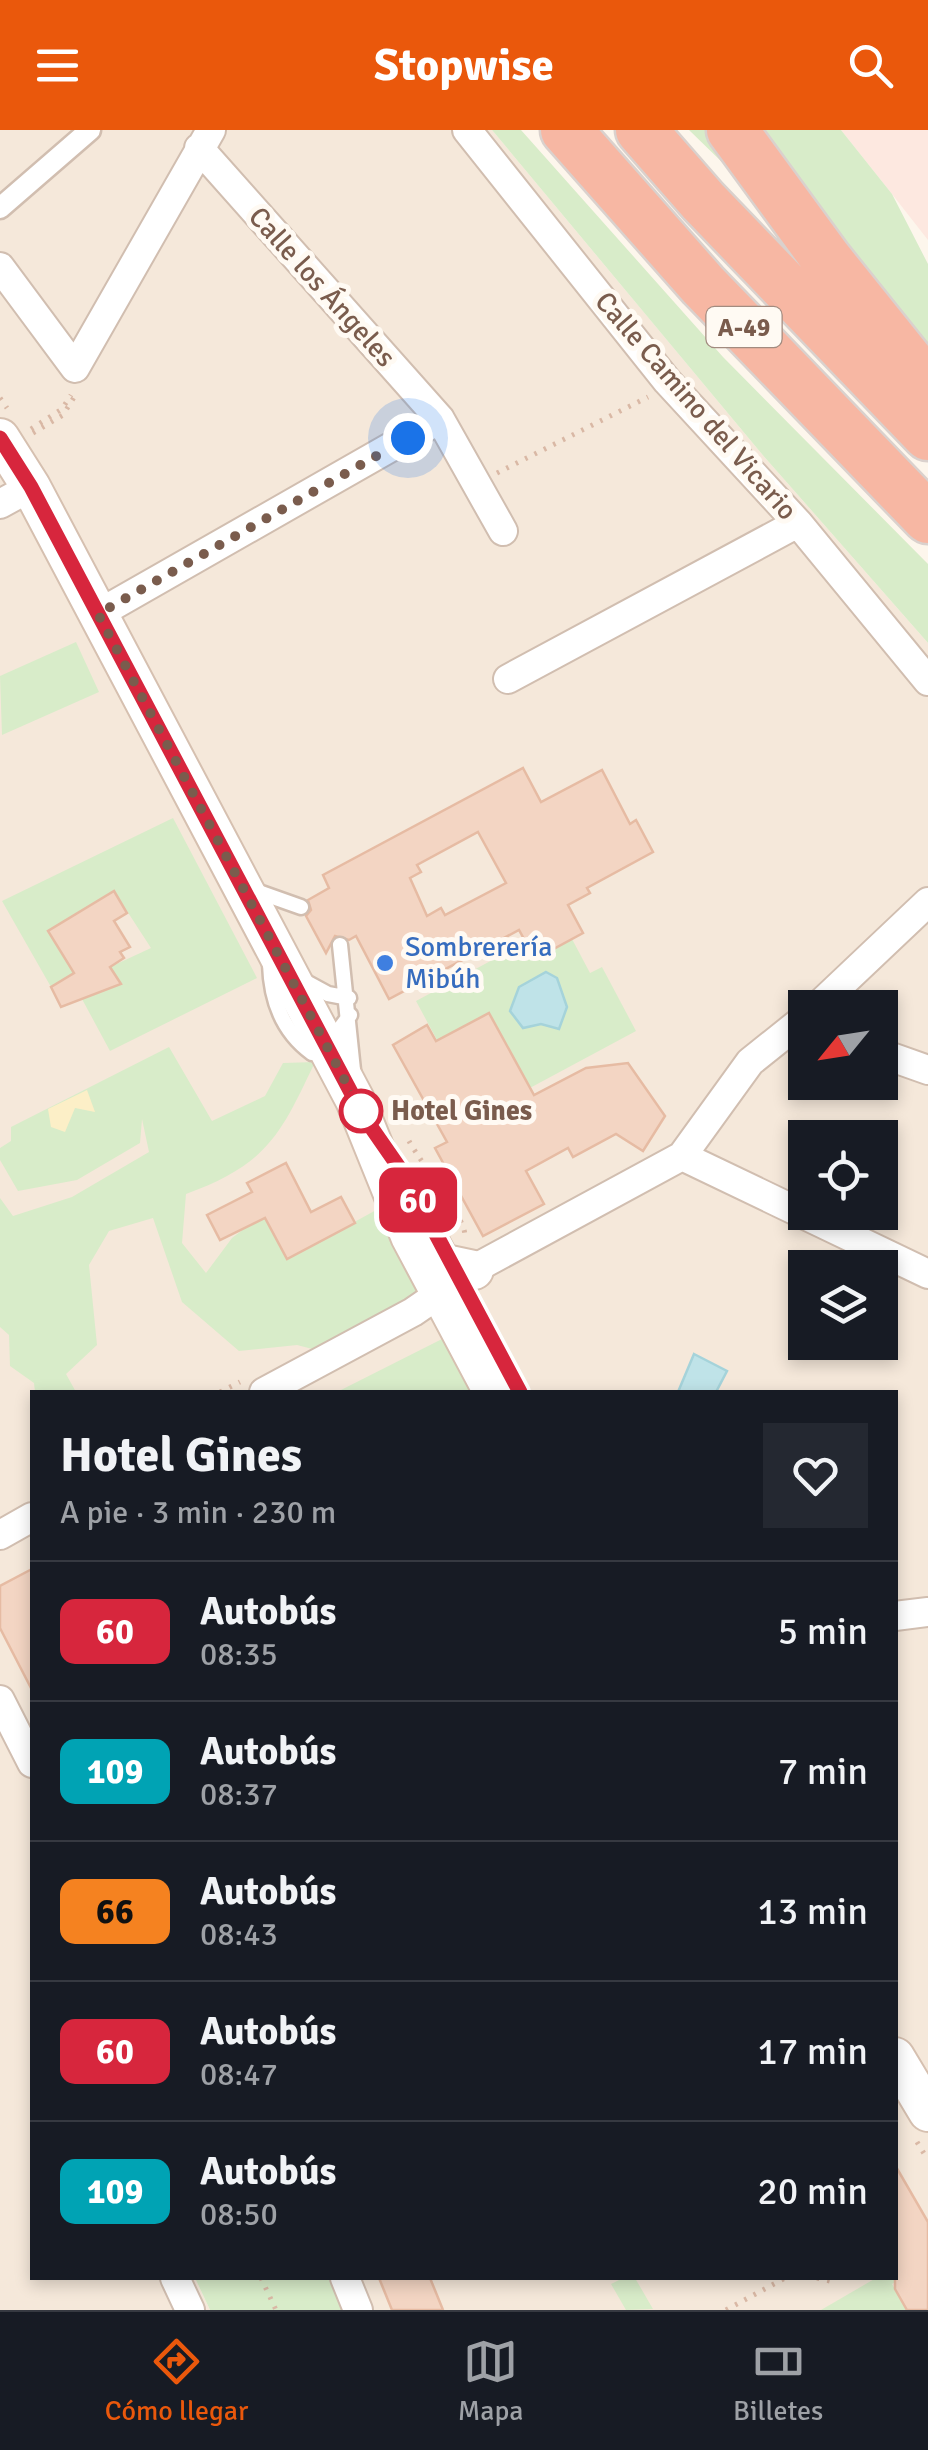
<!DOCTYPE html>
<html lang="es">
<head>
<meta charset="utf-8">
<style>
	:root { --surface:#171b24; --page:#242831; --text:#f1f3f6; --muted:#9ea1a6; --line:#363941; --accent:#ea580c }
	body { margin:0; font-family:Signika,sans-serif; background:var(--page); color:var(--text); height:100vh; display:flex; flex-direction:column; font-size:38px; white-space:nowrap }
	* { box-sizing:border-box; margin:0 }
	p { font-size:32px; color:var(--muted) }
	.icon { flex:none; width:55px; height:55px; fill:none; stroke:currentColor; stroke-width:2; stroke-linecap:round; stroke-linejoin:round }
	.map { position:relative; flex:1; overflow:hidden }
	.details { position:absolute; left:30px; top:1260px; width:868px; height:890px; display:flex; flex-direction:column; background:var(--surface); border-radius:0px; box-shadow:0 5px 15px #0003 }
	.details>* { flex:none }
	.badge { padding:0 20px; border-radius:15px; font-size:35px; line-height:65px }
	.needle { width:65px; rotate:240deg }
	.controls { position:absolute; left:788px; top:860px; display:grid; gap:20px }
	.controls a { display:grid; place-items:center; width:110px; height:110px; border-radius:0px; background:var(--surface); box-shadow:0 5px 15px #0003; font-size:50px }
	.you { position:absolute; width:50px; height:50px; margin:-25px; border:8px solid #fff; border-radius:50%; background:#1a73e8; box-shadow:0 0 0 15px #1a73e833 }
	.map>.badge { position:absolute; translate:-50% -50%; box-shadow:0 0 0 5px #fff }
	.round { display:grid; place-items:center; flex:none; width:105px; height:105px; border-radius:0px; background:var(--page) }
	.head { display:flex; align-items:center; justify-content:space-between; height:170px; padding:0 30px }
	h1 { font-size:48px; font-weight:800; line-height:75px }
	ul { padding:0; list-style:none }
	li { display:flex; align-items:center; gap:30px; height:140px; padding:0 30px; border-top:2px solid var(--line) }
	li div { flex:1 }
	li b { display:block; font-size:38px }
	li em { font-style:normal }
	li .badge { min-width:110px; font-weight:700; text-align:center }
	header { display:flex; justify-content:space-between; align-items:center; height:130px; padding:0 30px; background:var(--accent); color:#fff; font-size:45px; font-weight:800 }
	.menu { display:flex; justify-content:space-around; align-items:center; height:140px; border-top:2px solid var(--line); background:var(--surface); font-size:28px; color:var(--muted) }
	.menu a { display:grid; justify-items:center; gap:5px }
	.menu .selected { color:var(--accent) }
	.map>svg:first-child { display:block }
</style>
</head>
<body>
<header><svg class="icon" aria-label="menu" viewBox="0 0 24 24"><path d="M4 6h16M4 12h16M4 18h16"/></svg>Stopwise<svg class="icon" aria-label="search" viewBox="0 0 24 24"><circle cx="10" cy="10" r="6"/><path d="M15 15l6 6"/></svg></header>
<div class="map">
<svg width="928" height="2180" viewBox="0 0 928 2180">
	<rect width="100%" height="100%" fill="#fdf6ec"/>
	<path fill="#f5e8da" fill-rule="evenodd" d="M0,0H492L761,323L928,513V2180H344L331,2148H895V1262H32V2148H195L210,2180H0ZM805,878H880V952H805ZM805,1008H880V1082H805ZM805,1138H880V1212H805Z"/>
	<path fill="#fde8e0" d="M841,0H928V110L892,64Z"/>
	<path fill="#d8ecc9" d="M492,0H521L723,227L928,434V513L761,323Z
		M689,0H841L892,64L928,134V233Z
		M76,512L99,562L2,605L0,546Z
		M173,688L257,848L110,921L82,869L120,855L110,837L151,818L114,761L49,800L74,843L51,857L2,771Z
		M572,809L590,843L602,837L636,901L478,986L416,871L526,812L535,829Z
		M169,917L212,991L265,966L283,933L315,932C280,1006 267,1034 186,1064L182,1113L206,1143L232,1108L265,1083L287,1129L378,1079L410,1121L420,1160L347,1228L297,1215L239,1221L182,1172L153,1088L109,1101L89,1135L97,1215L66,1244L76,1262H35L34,1253L10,1236L9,1205L0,1197V1068L13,1086L72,1067L149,1022L142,989L140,1013L77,1050L18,1061L0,1030V1018L11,1011V997Z
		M442,1209L472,1262H337Z
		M928,2132L892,2154L907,2180H821L876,2148H895Z
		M195,2148H331L344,2180H210Z
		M623,2148H635L653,2179L626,2180L611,2154Z"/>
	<path fill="#fcefc7" d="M87,960L95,982L75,978L65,1002L51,997L48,979Z"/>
	<path fill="#bfe3e8" stroke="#a5d3da" stroke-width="2.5" d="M546,842L557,848L567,877L559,899L541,894L523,898L510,881L519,857Z
		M694,1224L727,1241L716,1262H678Z"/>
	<path fill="#f3d5c3" stroke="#e6bba3" stroke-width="2.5" fill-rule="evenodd" d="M523,638L541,672L602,640L630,694L636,690L653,722L587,758L590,763L568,775L583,803L535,829L519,800L389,869L356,806L349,810L335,806L326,823L306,786L311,780L308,770L329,758L323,745ZM478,702L506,753L445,785L441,778L427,786L410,748L421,742L417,735Z
		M114,761L127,783L114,791L130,817L120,822L124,828L110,837L121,854L61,877L51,857L74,843L48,801Z
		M489,883L534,965L586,938L628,933L665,986L643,1021L616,1004L573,1027L568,1018L526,1041L544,1074L483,1106L435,1018L447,1012L393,915L427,895L436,911Z
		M286,1033L311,1082L341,1067L355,1093L287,1129L265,1088L220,1110L207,1085L252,1062L247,1053Z
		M32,1439V1560L0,1498V1456Z
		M895,2035L928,2092V2180H907L895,2159Z
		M379,2148H430L443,2180H392Z"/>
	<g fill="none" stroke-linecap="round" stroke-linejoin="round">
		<g stroke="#d1beb0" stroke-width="19">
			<path id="service" d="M250,759L301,777
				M340,815L353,940
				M270,834C271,870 283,902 312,923L327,916L350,885
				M304,851L328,864L349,868"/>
		</g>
		<g stroke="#d1beb0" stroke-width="25">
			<path id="pedestrian" d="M0,78L90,0"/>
		</g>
		<g stroke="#d1beb0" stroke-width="32">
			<path id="minor" d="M467,0L667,251L798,393L928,551
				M199,18L440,289L503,401
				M0,137L75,238L211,0
				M0,374L31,357
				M98,484L440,289
				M508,549L798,393
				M816,878L928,772
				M880,923L928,940
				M682,1026L928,1144
				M264,1262L413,1182L483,1134L682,1026L750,932L805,888
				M0,1405L32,1387
				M895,1486L928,1482
				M0,1570L32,1633
				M175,2148L190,2180
				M345,2148L358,2180"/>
		</g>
		<g stroke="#d6c0b0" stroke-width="42">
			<path id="secondary" d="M0,308L31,357L355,970L410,1106L493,1262
				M424,1102L441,1133L474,1140
				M895,1927L928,1982"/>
		</g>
		<g stroke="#dad1cd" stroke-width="55">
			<path id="motorway" d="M566,0L703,155L928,388
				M641,0L703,71L928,305
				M732,0L827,130L928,256"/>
		</g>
		<path stroke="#d9b8a5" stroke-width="5" stroke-dasharray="2.5 8" stroke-linecap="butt" d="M0,268L7,278
			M31,299L62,279L71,265
			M33,303L63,285L76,264
			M497,343L648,267
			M409,1011C422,1035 465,1086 465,1106
			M220,1262L240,1252
			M917,2012L928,2030
			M261,2148L276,2180
			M817,2148L834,2152
			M726,2180L785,2148"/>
		<use href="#service" stroke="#fff" stroke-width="14"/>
		<use href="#pedestrian" stroke="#fff" stroke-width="20"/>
		<use href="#minor" stroke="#fff" stroke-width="28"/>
		<use href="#secondary" stroke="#fff" stroke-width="38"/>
		<use href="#motorway" stroke="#f7b7a3" stroke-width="50"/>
	</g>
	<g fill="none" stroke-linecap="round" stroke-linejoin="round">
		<g stroke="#fff" stroke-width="22">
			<path id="line" d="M0,308L31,357L364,987L405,1046L520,1262"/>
		</g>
		<use href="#line" stroke="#d7263d" stroke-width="15"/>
		<path stroke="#7a5c4d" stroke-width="10" stroke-dasharray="0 18" d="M361,981L98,484L408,308"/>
	</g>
	<circle fill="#3f7fe0" stroke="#fffaf3" stroke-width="4" cx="385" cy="833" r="10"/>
	<circle fill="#fff" stroke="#d7263d" stroke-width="5" cx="361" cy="981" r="20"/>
	<g text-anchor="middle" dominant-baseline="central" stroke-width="10" stroke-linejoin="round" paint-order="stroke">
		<rect fill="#fffaf3" stroke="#a28b7f" stroke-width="2.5" x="706.5" y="177" width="75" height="40" rx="8"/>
		<g font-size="25" font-weight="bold" fill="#7a5c4d">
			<text x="744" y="197">A-49</text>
		</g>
		<g font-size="28" fill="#7a5c4d" stroke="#fffaf3">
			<text transform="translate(322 157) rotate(48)">Calle los Ángeles</text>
			<text transform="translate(696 276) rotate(49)">Calle Camino del Vicario</text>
		</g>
		<g font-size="28" fill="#366cbe" stroke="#fffaf3" text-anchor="start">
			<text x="405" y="817">Sombrerería<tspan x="405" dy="32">Mibúh</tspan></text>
		</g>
		<g font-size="28" font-weight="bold" fill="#7a5c4d" stroke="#fffaf3" text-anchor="start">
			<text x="391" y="981">Hotel Gines</text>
		</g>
	</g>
</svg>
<div class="controls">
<a><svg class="needle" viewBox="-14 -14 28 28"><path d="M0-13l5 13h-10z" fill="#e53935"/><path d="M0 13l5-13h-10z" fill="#9ea1a6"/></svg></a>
<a><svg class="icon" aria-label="locate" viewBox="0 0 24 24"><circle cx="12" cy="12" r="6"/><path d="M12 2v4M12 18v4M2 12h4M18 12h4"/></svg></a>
<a><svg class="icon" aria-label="layers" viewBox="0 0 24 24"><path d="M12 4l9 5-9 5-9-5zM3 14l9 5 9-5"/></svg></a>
</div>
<div class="you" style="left:408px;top:308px"></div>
<b class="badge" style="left:418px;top:1070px;background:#d7263d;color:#fff">60</b>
<section class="details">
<div class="head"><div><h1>Hotel Gines</h1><p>A pie · 3 min · 230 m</p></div><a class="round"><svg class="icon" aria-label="heart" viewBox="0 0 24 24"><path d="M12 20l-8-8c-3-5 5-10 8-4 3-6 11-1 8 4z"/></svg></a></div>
<ul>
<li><span class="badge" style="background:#d7263d;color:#fff">60</span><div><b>Autobús</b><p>08:35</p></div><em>5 min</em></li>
<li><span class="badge" style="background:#00a3b4;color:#fff">109</span><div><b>Autobús</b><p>08:37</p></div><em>7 min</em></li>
<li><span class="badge" style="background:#f58220;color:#111">66</span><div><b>Autobús</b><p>08:43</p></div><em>13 min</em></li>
<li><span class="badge" style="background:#d7263d;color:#fff">60</span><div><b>Autobús</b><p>08:47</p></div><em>17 min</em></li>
<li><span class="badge" style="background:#00a3b4;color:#fff">109</span><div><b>Autobús</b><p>08:50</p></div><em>20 min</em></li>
</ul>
</section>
</div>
<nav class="menu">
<a class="selected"><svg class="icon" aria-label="directions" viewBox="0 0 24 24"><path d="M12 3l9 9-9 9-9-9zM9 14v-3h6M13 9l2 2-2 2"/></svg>Cómo llegar</a>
<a><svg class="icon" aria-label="map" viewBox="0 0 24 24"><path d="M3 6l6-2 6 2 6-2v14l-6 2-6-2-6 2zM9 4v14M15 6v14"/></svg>Mapa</a>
<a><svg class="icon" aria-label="tickets" viewBox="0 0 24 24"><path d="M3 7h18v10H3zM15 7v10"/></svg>Billetes</a>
</nav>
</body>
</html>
